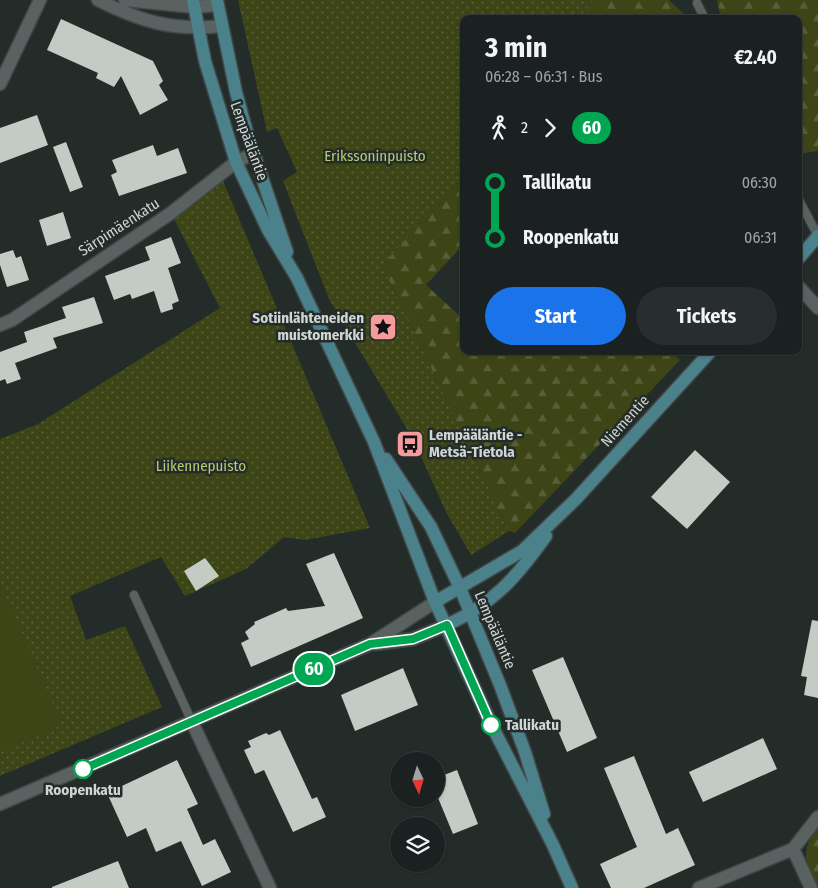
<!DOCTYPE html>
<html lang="en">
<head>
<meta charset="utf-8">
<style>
	:root { --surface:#1b2120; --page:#282e2d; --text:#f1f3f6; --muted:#a0a3a5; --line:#393e3e; --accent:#1a73e8 }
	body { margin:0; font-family:"Fira Sans Condensed",sans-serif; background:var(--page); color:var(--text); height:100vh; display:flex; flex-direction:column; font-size:19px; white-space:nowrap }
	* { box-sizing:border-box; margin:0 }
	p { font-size:16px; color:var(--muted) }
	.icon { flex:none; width:28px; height:28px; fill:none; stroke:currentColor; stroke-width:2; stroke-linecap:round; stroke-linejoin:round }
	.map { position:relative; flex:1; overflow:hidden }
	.panel { position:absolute; left:460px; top:15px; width:342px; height:340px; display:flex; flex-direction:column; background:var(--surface); border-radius:10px; box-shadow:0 1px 4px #0004,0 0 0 1px var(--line) }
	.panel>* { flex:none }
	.badge { padding:0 10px; border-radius:16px; font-size:18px; line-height:32px }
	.needle { width:32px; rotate:176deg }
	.controls { position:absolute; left:390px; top:752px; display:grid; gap:10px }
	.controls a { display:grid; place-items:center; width:55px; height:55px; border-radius:50%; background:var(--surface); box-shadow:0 1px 4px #0004,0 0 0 1px var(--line); font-size:25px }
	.map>.badge { position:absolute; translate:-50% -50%; box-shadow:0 0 0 2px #fff }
	.legs { display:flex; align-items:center; gap:8px; height:55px; padding:0 25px; font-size:16px }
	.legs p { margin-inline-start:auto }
	.summary { display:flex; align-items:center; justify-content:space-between; height:85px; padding:0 25px }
	h1 { font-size:28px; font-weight:700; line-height:38px }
	.button { display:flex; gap:10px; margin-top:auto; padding:10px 25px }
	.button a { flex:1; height:58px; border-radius:30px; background:var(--accent); color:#fff; font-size:20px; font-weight:700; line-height:58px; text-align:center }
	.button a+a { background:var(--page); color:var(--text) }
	ul { padding:0 25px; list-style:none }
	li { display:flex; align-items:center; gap:18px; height:55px; font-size:19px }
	li i { display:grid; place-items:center; width:8px; height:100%; margin:0 6px; background:currentColor }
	li i::after { content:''; width:12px; height:12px; margin:-6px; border:4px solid; border-radius:50%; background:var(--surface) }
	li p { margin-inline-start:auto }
	li:first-child i { background:linear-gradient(#0000 50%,currentColor 0) }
	li:last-child i { background:linear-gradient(currentColor 50%,#0000 0) }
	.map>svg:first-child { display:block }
</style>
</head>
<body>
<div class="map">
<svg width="818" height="888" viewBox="0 0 818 888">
	<defs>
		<pattern id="green-dots" width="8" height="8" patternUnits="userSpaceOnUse" patternTransform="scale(1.25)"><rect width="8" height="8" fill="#3d4517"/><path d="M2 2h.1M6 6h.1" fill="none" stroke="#585f38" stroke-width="1.8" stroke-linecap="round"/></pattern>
		<pattern id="forest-firs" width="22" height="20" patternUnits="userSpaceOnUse" patternTransform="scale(1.25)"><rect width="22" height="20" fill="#3d4517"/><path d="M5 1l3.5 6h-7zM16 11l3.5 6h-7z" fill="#585f38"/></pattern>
	</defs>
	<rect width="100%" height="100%" fill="#242c2a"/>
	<path fill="url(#green-dots)" d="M238,0H594L578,19H464V176L382,265L509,531L471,555L446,512L413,439L329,299L283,181L297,172L277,128L267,132Z
		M220,174L370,528L305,540L284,537L246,569L185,596L161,557L70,596L86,640L125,626L162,707L0,776V439L38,424L220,308L171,213Z"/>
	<path fill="url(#forest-firs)" d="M594,0H669L689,19H578Z
		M717,0H818V151L805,153L799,151V19H721Z
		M464,176V244L426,285L464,320V351H671L680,360L515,533L509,531L382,265Z
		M818,827V886C806,860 799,852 818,827Z"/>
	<path fill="#3d4517" d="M0,583L62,725L0,752Z"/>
	<path fill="#c4cbc5" d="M61,19L153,61L163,81L159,85L168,100L140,115L121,76L114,87L96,78L98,73L47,50Z
		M37,115L48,145L0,163V128Z
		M66,142L83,187L70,192L53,147Z
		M153,145L157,156L178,148L187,173L119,196L111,175L117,172L112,160Z
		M63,212L71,238L47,246L39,220Z
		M171,237L181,263L168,268L179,301L172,304L173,309L161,313L154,291L132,299L130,294L114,300L105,276L150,260L145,247Z
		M13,250L16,258L21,256L29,280L7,287L0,265V254Z
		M94,297L103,323L53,338L57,348L15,363L21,379L7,384L5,379L0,381V352L27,342L24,332L66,318L62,307Z
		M695,450L730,482L687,529L651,497Z
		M334,553L363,618L251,667L241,643L249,639L245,632L255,624L254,622L286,608L288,611L325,606L306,564Z
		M205,558L219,576L196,591L184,571Z
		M812,620L818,621V698L804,695L807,677L801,676Z
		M563,657L597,738L567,752L532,670Z
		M403,668L418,705L355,731L341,695Z
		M280,730L312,799L317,797L326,817L293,832L264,770L255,774L244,750L251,747L248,741L266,733L269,735Z
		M763,738L777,769L703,802L689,772Z
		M634,756L666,834L678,828L695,865L644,888H611L600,864L637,847L604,768Z
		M177,760L198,804L187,809L203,845L215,839L231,872L202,886L181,841L156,852L146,828L127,837L107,793Z
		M457,770L478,824L453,834L436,793V778Z
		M118,861L129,888H52V887Z"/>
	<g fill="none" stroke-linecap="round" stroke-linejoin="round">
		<g stroke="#404645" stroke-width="10">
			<path id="lane" d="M697,3L705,19
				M799,200L818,236
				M134,595L192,722"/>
		</g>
		<g stroke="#404645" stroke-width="15">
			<path id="street" d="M98,0C142,22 173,31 222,26
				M125,0L194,7L218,5
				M0,84L40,0
				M799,287L818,308
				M0,325L12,320L171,213L236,162L254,153
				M375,644L413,639L447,625
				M192,722L270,888
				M0,804L370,644L435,602
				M793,849L811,888
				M699,888L793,849L818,817"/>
		</g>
		<g stroke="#404645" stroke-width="15">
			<path id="secondary" d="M193,0L205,61L236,162L268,230L297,278L374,442L435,602L492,726L553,845L572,888
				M217,0L236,92L248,136L287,252
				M799,258L818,236
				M386,459L431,527L460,588L500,685L525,752L544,814
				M435,602L522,551L576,499L711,351
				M447,625C494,603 516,578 546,536"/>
		</g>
		<use href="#lane" stroke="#596260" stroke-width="8"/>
		<use href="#street" stroke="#596260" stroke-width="12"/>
		<use href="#secondary" stroke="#4b818b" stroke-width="12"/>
	</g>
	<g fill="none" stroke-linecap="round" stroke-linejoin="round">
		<g stroke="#fff" stroke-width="11">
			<path id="line-1" d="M83,769L370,644L413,639L447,625L491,725"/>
		</g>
		<use href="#line-1" stroke="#00a651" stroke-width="8"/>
	</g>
	<defs>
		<g id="sight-square" transform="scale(1.4375)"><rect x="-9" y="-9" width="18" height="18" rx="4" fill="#f59b9c" stroke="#242c2a"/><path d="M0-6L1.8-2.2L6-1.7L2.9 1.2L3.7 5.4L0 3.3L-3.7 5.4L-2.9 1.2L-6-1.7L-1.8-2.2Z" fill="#111"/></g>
		<g id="bus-square" transform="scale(1.4375)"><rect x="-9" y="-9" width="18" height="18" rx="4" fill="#f59b9c" stroke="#242c2a"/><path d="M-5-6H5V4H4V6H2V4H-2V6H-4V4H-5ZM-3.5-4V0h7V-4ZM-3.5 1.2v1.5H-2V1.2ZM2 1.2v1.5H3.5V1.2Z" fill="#111"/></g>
	</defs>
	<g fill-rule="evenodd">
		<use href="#sight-square" x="383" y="327"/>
		<use href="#bus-square" x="410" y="444"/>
	</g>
	<g fill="#fff" stroke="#00a651" stroke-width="2.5">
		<circle cx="491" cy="725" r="9"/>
		<circle cx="83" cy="769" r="9"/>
	</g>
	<g text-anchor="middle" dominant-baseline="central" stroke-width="5" stroke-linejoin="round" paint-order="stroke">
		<g font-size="15" fill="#d1d6d5" stroke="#242c2a">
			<text transform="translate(249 141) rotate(70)">Lempääläntie</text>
			<text transform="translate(119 227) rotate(-33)">Särpimäenkatu</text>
			<text transform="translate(625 421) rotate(-48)">Niementie</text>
			<text transform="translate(495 630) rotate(67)">Lempääläntie</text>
		</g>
		<g font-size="15" fill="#b7c972" stroke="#242c2a">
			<text x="375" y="156">Erikssoninpuisto</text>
			<text x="201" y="466">Liikennepuisto</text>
		</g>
		<g font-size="15" font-weight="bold" fill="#d1d6d5" stroke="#242c2a" text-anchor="end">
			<text x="364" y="318">Sotiinlähteneiden<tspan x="364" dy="17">muistomerkki</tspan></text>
			<text x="429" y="435" text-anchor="start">Lempääläntie -<tspan x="429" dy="17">Metsä-Tietola</tspan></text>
		</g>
		<g font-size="15" font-weight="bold" fill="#d1d6d5" stroke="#242c2a" text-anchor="start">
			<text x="505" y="725">Tallikatu</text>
			<text x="83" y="790" text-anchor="middle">Roopenkatu</text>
		</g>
	</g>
</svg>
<div class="controls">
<a><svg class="needle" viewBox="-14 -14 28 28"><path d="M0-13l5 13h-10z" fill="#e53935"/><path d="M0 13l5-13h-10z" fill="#a0a3a5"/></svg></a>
<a><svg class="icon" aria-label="layers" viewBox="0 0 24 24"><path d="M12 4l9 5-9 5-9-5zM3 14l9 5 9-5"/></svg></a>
</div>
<b class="badge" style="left:314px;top:669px;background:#00a651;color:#fff">60</b>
<section class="panel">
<div class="summary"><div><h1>3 min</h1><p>06:28 – 06:31 · Bus</p></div><b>€2.40</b></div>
<div class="legs"><svg class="icon" aria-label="walk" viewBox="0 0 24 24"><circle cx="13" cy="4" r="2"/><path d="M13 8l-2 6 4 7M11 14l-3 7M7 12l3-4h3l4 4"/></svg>2<svg class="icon" aria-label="forward" viewBox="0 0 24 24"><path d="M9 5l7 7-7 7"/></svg><b class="badge" style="background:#00a651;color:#fff">60</b></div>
<ul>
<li><i style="color:#00a651"></i><b>Tallikatu</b><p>06:30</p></li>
<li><i style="color:#00a651"></i><b>Roopenkatu</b><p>06:31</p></li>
</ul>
<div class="button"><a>Start</a><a>Tickets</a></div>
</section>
</div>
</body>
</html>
